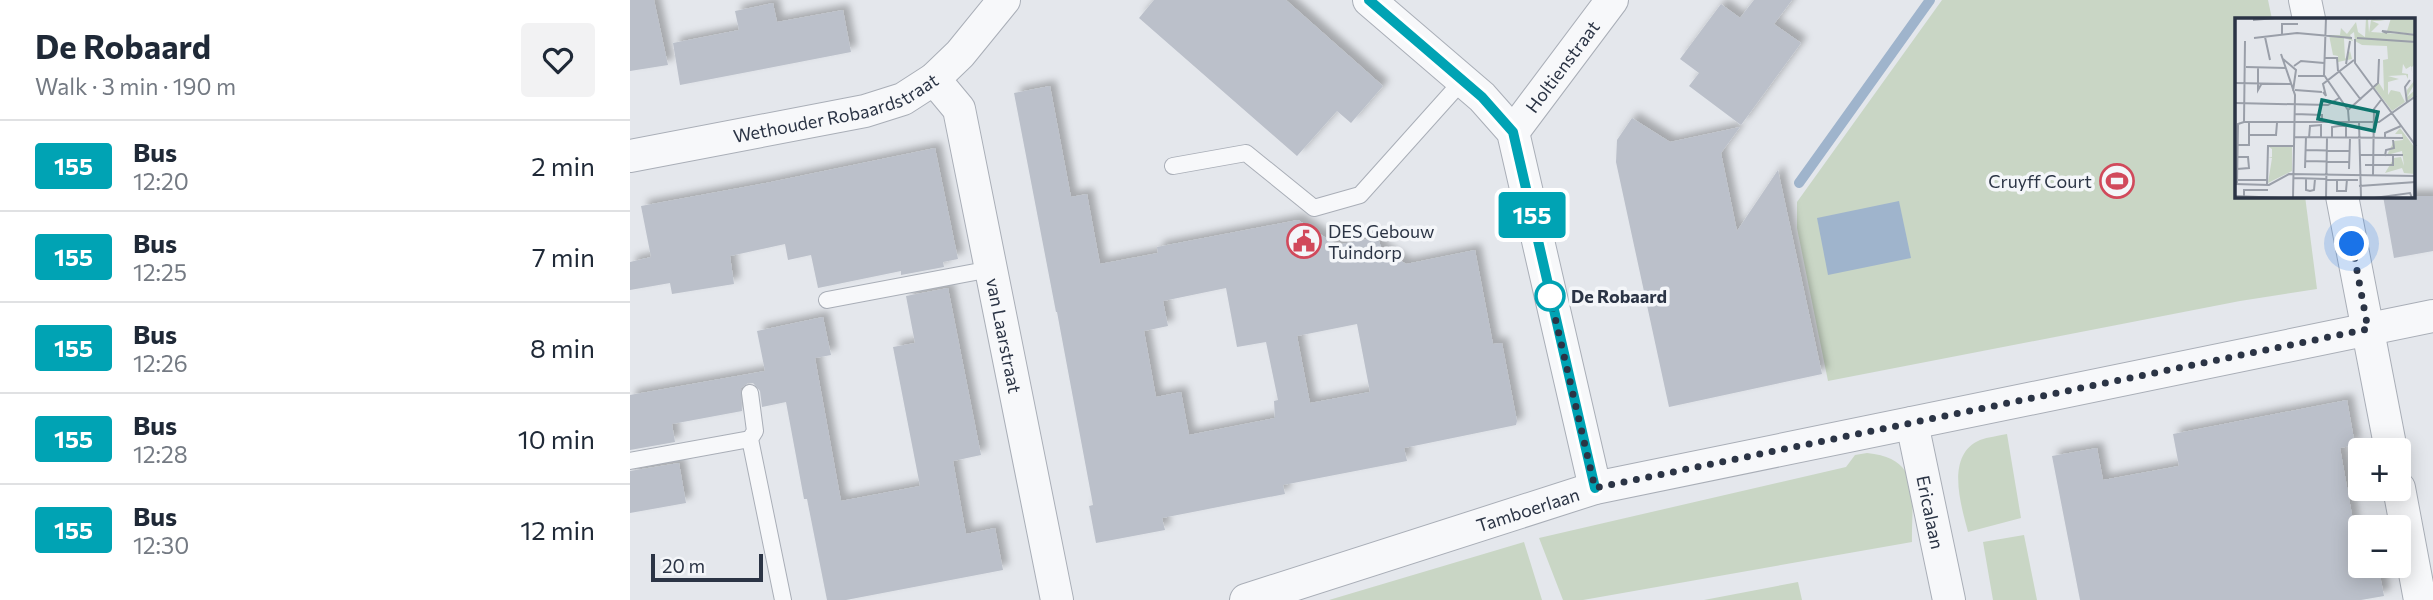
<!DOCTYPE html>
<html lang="en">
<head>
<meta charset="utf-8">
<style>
	:root { --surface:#fff; --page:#f2f2f3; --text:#1f2937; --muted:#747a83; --line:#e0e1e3 }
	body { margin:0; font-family:Commissioner,sans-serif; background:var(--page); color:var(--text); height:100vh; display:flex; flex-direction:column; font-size:26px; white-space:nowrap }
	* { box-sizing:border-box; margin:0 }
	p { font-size:23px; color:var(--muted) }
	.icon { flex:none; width:38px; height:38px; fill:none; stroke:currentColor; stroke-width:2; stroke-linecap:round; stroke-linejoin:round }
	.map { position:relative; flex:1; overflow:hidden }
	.details { display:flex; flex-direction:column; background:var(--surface); width:630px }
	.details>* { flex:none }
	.badge { padding:0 14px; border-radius:5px; font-size:24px; line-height:46px }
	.fabs { position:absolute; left:1718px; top:438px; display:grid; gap:14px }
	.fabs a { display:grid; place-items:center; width:63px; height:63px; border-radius:7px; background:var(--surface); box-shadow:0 4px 18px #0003; font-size:35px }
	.scale { position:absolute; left:21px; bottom:18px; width:112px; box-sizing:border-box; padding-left:7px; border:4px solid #2b3445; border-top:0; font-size:19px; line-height:24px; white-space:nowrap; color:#2b3445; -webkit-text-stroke:5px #f4f6f9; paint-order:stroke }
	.you { position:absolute; width:35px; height:35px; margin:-18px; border:5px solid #fff; border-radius:50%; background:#1a73e8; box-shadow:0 0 0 10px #1a73e833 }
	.map>.badge { position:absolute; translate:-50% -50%; box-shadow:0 0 0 4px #fff }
	.round { display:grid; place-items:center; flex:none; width:74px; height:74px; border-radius:7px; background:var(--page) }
	.summary { display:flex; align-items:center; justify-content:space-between; height:119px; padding:0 35px }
	h1 { font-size:33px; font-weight:700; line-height:52px }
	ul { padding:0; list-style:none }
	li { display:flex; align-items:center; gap:21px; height:91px; padding:0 35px; border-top:2px solid var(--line) }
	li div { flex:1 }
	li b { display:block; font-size:26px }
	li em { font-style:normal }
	li .badge { min-width:77px; font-weight:700; text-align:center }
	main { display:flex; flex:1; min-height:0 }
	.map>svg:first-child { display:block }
</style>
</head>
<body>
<main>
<section class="details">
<div class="summary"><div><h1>De Robaard</h1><p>Walk · 3 min · 190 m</p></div><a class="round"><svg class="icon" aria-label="heart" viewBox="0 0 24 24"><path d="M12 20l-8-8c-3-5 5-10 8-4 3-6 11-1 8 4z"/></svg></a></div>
<ul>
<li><span class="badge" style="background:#00a3b4;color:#fff">155</span><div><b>Bus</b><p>12:20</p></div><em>2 min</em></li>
<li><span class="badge" style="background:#00a3b4;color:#fff">155</span><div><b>Bus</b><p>12:25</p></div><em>7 min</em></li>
<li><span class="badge" style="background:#00a3b4;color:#fff">155</span><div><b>Bus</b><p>12:26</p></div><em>8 min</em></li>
<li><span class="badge" style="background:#00a3b4;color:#fff">155</span><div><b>Bus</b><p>12:28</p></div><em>10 min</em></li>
<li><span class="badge" style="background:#00a3b4;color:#fff">155</span><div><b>Bus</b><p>12:30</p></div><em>12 min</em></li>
</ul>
</section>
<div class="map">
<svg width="1803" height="600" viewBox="0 0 1803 600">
	<defs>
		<filter id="shadow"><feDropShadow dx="6" dy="-6" stdDeviation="3.5" flood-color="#0004"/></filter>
	</defs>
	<rect width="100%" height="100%" fill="#e4e7ec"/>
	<path fill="#c9d6c5" d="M1312,0H1638L1642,19H1607V196H1675L1687,289L1610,301L1198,381L1167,228V202Z
		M1377,434L1391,518L1338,532C1331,505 1315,455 1350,440C1358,437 1368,436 1377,434Z
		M1237,453C1294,459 1281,498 1282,542L953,600H933L909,538L1216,467L1225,455Z
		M1394,535L1407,600H1363L1353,542Z
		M894,542L912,600H699Z
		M1168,582L1172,600H1074Z"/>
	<path fill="#9fb4cc" d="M1269,201L1281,258L1198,275L1187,218Z"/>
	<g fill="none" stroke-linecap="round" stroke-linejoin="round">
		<path stroke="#9fb4cc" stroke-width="10" d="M1169,183L1300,0"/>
	</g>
	<path fill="#bbc0ca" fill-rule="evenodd" filter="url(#shadow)" d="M0,0H24L38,65L0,71Z
		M524,0H656L753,86L721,123L707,111L667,156L509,18Z
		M1124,0H1162L1144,24L1171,43L1111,125L1059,86L1069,73L1050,59L1091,4L1110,18Z
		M143,3L147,22L213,10L221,52L50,85L43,43L109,30L105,11Z
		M420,86L441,197L457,194L470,264L528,253L527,247L668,220L707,245L748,237L751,248L776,264L845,250L863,344L872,343L887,421L886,425L774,448L777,461L653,485L655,494L532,518L535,530L466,543L459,506L463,505L427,312H426L384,93ZM596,288L607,347L636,342L648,400L644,401L645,418L559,435L551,392L526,397L514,331L538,326L533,301ZM727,324L740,392L680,403L667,336Z
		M1002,118L1040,142L1110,127L1091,153L1107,231L1148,170L1192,374L1039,407L986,162L987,140Z
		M305,148L328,259L313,262L314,267L271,275V271L188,288L181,255L158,260L155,244L100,256L104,284L42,294L40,283L0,290V262L21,257L11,206L136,183Z
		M1753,196H1803V251L1764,258Z
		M318,288L351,455L323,461L336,534L365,528L373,570L216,600H197L177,499H174L156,402L132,407L130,391L123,383H118L111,388L112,411L42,424L45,442L0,450V395L135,371L127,331L193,317L201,355L185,358L211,501L290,486L263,347L285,343L276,296Z
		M1717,400L1725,445L1710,448L1731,565H1748L1754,596L1731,600H1450L1422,456L1467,448L1473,480L1549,466L1543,434Z
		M49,463L56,503L0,513V471Z"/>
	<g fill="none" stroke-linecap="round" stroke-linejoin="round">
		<g stroke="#a9aeb7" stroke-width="18">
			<path id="lane" d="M543,166L616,153L684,208L730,195L833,80
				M197,300L361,269
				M120,439L125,431L120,393
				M0,461L120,439L153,600"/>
		</g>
		<g stroke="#a9aeb7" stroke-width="34">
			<g id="street">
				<path d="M739,0L852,97L883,132L965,488"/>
				<path d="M1675,0L1679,19"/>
				<path id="s1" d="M304,79L329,109L427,600"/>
				<path id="s2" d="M883,132L982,0"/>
				<path id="s3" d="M0,156L235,111L273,99L304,79L330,54L374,0"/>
				<path d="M1712,196L1761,450"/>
				<path id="s4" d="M1282,423L1319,600"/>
				<path d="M1769,488L1790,600"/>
				<path id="s5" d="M616,600L965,488L1803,316"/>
			</g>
		</g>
		<use href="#lane" stroke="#f7f8fa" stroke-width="16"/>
		<use href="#street" stroke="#f7f8fa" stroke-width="32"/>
	</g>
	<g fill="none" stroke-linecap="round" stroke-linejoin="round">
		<g stroke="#fff" stroke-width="16">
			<path id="line" d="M739,0L852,97L883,132L965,488"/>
		</g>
		<use href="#line" stroke="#00a3b4" stroke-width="10"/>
		<path stroke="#2b3445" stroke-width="7" stroke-dasharray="0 12.6" d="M920,296L965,488L1738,329L1722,244"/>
	</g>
	<defs>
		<g id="stadium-ring" transform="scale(1.75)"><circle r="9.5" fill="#f4f6f9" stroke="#d1495b" stroke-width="1.5"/><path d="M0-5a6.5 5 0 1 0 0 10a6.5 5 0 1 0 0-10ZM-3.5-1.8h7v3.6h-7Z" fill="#d1495b"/></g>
		<g id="civic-ring" transform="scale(1.75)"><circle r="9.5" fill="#f4f6f9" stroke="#d1495b" stroke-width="1.5"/><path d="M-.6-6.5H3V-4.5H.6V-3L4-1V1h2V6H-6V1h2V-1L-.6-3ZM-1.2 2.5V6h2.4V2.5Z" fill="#d1495b"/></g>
	</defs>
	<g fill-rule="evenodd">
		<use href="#stadium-ring" x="1487" y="181"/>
		<use href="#civic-ring" x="674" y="241"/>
	</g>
	<circle fill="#fff" stroke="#00a3b4" stroke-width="3.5" cx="920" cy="296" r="14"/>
	<g text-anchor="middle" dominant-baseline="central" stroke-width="7" stroke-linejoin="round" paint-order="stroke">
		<g font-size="18" fill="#2b3445" stroke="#f4f6f9">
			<text stroke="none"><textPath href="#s2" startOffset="82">Holtienstraat</textPath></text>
			<text stroke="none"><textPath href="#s3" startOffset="212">Wethouder Robaardstraat</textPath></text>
			<text stroke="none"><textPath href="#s1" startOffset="270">van Laarstraat</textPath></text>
			<text stroke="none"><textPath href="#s5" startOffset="296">Tamboerlaan</textPath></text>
			<text stroke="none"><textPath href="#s4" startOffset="91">Ericalaan</textPath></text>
		</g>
		<g font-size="18" fill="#2b3445" stroke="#f4f6f9" text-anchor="end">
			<text x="1462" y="181">Cruyff Court</text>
			<text x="698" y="231" text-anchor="start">DES Gebouw<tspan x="698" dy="21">Tuindorp</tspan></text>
		</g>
		<g font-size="18" font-weight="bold" fill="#2b3445" stroke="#f4f6f9" text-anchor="start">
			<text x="941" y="296">De Robaard</text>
		</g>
	</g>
	<g transform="translate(1605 18)">
		<rect width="180" height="180" fill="#e4e7ec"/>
		<path d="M131,0H136L133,2L134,15L136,2L138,1L150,3H137L144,6L136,14L180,17V46L176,50L180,65L172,79L180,72V77L172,83V72L179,63L176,48L171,51L168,46L167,55L173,56V61L171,57L153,58L164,61L153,64V77L156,72L165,74L170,84L157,93L139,69L144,65L149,73L148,42L153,41L152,28L127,27L120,23L119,14L115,17L118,23L109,20L110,41L115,33L117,41L103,44V38L98,37L94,17H105L106,10L112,16L121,4L123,14L130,19ZM156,0H180V16L152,13ZM165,110L180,130V156L169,155L167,150L150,155L159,140L166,139L169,148L167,133L152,137L159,123L168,122L167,116H160ZM34,129H57V153L33,165L37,140L33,139H37V131Z" fill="#c9d6c5"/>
		<path fill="none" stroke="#9a9fa9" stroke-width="2" d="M91,0L89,57L113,92L114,104M18,2L40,0M152,15L147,13L181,17M47,17V6H63M30,19L35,42M19,20L62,15L117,20M122,20L181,24M120,21V45L181,128M46,36L60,77L58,180M90,40H102L103,53M48,41L61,52L58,73M111,46L115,23M59,48L66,43L89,45M11,49L51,50M23,50V72L27,65M104,53L126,82M63,58H89M0,65L56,66M60,72L87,74M88,74L91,78L88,66L119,42M0,85L93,87L104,80M172,85L170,69L175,62M113,92L143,65L144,41M60,96L87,97V105M9,104H144L181,78M9,104L10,23M124,104L126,180M14,117H41L42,105M59,119L168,120M74,120L75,108L86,107V120M97,120V109L104,108H111V120M150,121V115L166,108M2,127H14V104M71,132L114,133M125,137H168M150,138L151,132L159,130L158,122M71,143L114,144M130,147H158V138M70,150L71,119M2,151L14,150L13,139H2M114,151L115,120M138,157L139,91L146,82M59,160L123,162M71,161V172L75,173L79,172L80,161M2,162H32M102,162V173H111L112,161M0,166L34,167L54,156L181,158M2,166L3,106L9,104M32,167L33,128H58M124,168L181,164M0,178L48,180M9,178V172H33M91,180L92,120M139,180L175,175L177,180"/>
		<path fill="#0f766e" fill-opacity="0.15" stroke="#0f766e" stroke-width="3.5" d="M87,82L143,94L139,113L83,101Z"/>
		<rect width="180" height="180" fill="none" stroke="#2b3445" stroke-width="3.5"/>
	</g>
</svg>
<div class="fabs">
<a>+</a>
<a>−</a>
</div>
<div class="scale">20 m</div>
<div class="you" style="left:1722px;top:244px"></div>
<b class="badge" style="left:902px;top:215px;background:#00a3b4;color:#fff">155</b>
</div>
</main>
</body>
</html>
